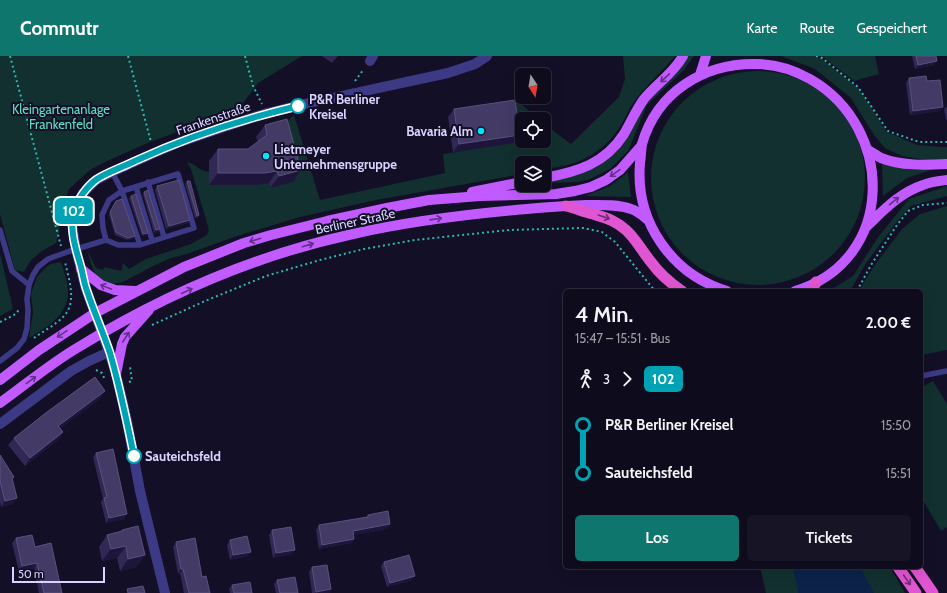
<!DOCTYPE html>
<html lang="de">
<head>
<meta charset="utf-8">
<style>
	:root { --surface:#0e0b1c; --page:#171425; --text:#f1f3f6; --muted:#9b9ba3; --line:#2e2b3b; --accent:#0f766e }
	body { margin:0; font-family:Cabin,sans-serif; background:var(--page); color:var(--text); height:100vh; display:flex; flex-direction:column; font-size:15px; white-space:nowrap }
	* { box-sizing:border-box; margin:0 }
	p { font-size:13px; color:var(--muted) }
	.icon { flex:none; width:22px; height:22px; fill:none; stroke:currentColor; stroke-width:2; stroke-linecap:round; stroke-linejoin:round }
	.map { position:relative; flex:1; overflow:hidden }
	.sheet { position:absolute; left:563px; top:233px; width:360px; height:280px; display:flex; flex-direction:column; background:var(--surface); border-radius:6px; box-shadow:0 4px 16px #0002,0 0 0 1px var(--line) }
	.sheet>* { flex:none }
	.badge { padding:0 8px; border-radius:6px; font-size:14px; line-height:26px }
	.needle { width:26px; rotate:168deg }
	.controls { position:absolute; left:515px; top:12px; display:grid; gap:8px }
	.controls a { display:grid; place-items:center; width:36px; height:36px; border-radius:6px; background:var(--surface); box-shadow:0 4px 16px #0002,0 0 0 1px var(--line); font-size:20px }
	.scale { position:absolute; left:12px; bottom:10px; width:93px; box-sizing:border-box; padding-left:4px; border:2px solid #d9d4ff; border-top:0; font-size:11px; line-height:14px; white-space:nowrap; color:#d9d4ff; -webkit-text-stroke:3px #130f26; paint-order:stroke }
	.map>.badge { position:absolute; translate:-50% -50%; box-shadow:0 0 0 2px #fff }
	.legs { display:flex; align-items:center; gap:6px; height:44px; padding:0 12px; font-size:13px }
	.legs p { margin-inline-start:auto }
	.head { display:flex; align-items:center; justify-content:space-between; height:68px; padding:0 12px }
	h1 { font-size:22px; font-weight:600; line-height:30px }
	.primary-button { display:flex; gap:8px; margin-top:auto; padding:8px 12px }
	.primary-button a { flex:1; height:46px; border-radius:6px; background:var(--accent); color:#fff; font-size:16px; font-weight:600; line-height:46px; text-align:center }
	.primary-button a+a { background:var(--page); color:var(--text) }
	ul { padding:0 12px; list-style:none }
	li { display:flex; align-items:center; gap:14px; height:48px; font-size:15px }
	li i { display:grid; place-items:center; width:6px; height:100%; margin:0 5px; background:currentColor }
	li i::after { content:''; width:10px; height:10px; margin:-5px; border:3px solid; border-radius:50%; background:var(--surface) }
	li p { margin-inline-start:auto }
	li:first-child i { background:linear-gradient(#0000 50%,currentColor 0) }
	li:last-child i { background:linear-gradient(currentColor 50%,#0000 0) }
	header { display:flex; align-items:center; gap:24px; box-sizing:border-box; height:56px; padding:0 20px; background:var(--accent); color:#fff }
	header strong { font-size:19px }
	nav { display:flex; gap:22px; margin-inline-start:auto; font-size:14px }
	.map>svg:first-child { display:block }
</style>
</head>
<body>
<header>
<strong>Commutr</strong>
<nav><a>Karte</a><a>Route</a><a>Gespeichert</a></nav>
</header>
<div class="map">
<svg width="947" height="537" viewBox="0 0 947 537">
	<rect width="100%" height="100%" fill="#130f26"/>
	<path fill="#12302f" d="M0,0H302L258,27L238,54L150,86L107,105L90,114L69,133L61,154L59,177L56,187L42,195L31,204L24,216L15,214L0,158Z
		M623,0H675C662,16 646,29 634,46C628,54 625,64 619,72C608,90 589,103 568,109C560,111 552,112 544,113V107H522V118L376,144L300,161L234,181L187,198L171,202L153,210L125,225L119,227L112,228L106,227L96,219L93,214L87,194L96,212L103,214L104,211L121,215L123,207L129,213L146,203L191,188L207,179L209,174L191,113L187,106C197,108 198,115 209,116V129H257L269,127L270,132L279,74L294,59L320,144L445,117L443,98L513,87L509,53L517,44L538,63H522V85H544V68L571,88L619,41L625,23Z
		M685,0H694L683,15L647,49L628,95L610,113L590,123L578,126L544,127V125L600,107L646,45Z
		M781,0H813L822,3L858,32L887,76L917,89L942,91H947V105L925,104L902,100L885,92L874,79L851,42L815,13Z
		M820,0H875L879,18L854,25L823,1Z
		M651 122a107 107 0 1 1 214 0a107 107 0 1 1-214 0Z
		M882,107L934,113L907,122L883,140Z
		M628,116L631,141L585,140L610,130Z
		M947,130V140L911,150L896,167L866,207L850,235H829L853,220L879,180L909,143Z
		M947,150V294L921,299V235H859L872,213L902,173L920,158Z
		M0,197L13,253L0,260Z
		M61,206C64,215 68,228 68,237C68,259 46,272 29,282L33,256L31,238L37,221L44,213L51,208Z
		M933,325L947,348V471L941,475L921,441V332Z
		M760,511H890L905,537H766Z"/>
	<path fill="#0c2248" d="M793,511H860L874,537H798Z"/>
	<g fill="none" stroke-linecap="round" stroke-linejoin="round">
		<path stroke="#2fb8b0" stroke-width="2" stroke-dasharray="2 3" stroke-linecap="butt" d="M10,0L61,190
			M128,0L151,86
			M245,0L253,30L262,48
			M816,0L822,2L858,31L888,75L919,86H947
			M355,25L364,13
			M857,235L871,209L897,169L908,155L923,149L947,147
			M0,266L14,259L19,254
			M152,269L205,245L266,220L320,204L364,193L415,184L509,174L583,172L602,176L615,186L655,235
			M34,282C42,276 55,269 62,262C78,248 69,224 65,206
			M96,314L102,317L105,324
			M129,326L132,325L130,311"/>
		<path stroke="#3d3a85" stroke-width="5.5" d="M112,116L122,135L140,189
			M148,126L164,181
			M136,131L152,184
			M0,174L12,215L29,229
			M0,305L17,292L24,283L27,272L28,254L27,243L29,229L33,219L38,211L48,203L70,195L106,184L118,189H140L194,172L178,118L122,135L109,144L102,159L103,172L106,184
			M921,320L947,315"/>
		<path stroke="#3d3a85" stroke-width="10" d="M370,5L373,0
			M0,368L71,315L89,305L109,296
			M165,537L140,435L127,365L116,318L109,296L86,233L76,194L72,168L74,155L83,137L96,124L112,116L154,97L180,86L239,66L267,57L309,47L448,17L475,8L487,0"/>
		<path stroke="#c25bff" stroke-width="10" d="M700,19L706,0
			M868,94C872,96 877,100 881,102C901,110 926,109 947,108
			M544,122C577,116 605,108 624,78C631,66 636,54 644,43C656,28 673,18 683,0
			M472,136L522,126
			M866,171C883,155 899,137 923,129C930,126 939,125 947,124
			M81,213L101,229L115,234L135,235
			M727,235C671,218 635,165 640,107C641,101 641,94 642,88C657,36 704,7 756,8C776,8 794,14 810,23C896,72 896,205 795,235
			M116,318L122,288L125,281L149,254
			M0,324L39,294L95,257L184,211L244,187L271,179L327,165L387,152L429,144L480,140L556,138L575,135L591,131L606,124L620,114L642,89
			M0,347C25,329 50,308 77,292C162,240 256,199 353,178C410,165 469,158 527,153C546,151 566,150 586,149C600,149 617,148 631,153C638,155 643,160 648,164"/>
		<path stroke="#e055d1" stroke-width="11" d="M566,150C575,152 584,156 593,158C606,162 615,164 626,174C636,183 642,195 651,206C659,217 670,227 682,235
			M812,235L816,226
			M898,511L916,537
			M915,511L933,537"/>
	</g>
	<path fill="#312854" d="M322,0H338L332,7Z
		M912,0H936L934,9L915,13Z
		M909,22L927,25L940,55L910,59L906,27Z
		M946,51H947V63L946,64L944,53Z
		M454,53L514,87L453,96L448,61Z
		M265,69L293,126L270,132L269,127L257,129H209V105L218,93H248L258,86L256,81Z
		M187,125L199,159L198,161L195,162L185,128Z
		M157,130L190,164L188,167L166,173L155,134Z
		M144,136L158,176L154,177L143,138Z
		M131,140L148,177L146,179L142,180L129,142Z
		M116,145L135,180L133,183L127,184L115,179L109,159Z
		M100,343L60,372L63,376L58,384L25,410L8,389L14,382L47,356Z
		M96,397L124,463L106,467L101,446L103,443L93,401Z
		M0,399L12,424L13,448L1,451L0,446Z
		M368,459L390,468L387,473L354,479V483L351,487L319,493L316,474L319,469L367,461Z
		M122,474L145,499L136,511L120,515L117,502L102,505L99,491L107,479L120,476Z
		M272,474L292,498L273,502L269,479Z
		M16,482L35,491L62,537H39L34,512L19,516L12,487Z
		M230,484L248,500L230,504L227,489Z
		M176,486L202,521L210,537H184L180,517L178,518L173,491Z
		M384,506L412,524L387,531L381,510Z
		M312,511L331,533L329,537H312L309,516Z
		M277,524L298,537H276L274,528Z
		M232,529L252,537H230L229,533Z"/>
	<path fill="#1d163a" d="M937,5L934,9L915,13L918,9Z
		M943,51L940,55L910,59L913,55Z
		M520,79L514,87L453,96L459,88Z
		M301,114L293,126L270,132L279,120Z
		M277,115L269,127L257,129H209L218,117Z
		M190,164L188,167L166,173L169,170Z
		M160,173L158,176L154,177L156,174Z
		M148,177L146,179L142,180L143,178Z
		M135,180L133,183L127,184L128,182Z
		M105,335L100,343L53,378L58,370Z
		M63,376L58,384L25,410L30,402Z
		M17,442L13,448L1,451L5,445Z
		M127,458L124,463L106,467L109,462Z
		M390,468L387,473L350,480L353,475Z
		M354,483L351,487L319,493L322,489Z
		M126,490L117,502L102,505L111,493Z
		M295,494L292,498L273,502L276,497Z
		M251,496L248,500L230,504L233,499Z
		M145,499L136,511L120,515L128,503Z
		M37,507L34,512L19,516L22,510Z
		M181,513H183L180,517L178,518Z
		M415,520L412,524L387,531L390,527Z
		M331,533L329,537H315L316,536Z"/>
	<path fill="#433a66" stroke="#5a527e" d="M916,0H936L937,5L918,9Z
		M926,20L927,25L940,24L943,51L913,55L909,22Z
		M515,44L520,79L459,88L454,53Z
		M287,63L301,114L279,120L277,115L265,117H218V93H248L267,79L265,69Z
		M179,124L190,164L169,170L157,130Z
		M187,125H190L199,159L197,160Z
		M148,134L160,173L156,174L144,136Z
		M136,138L148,177L143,178L131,140Z
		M122,143L135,180L128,182L116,176L110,156L116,145Z
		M95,321L105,335L58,370L63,376L30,402L14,382L47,356Z
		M113,393L127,458L109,462L104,442L107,441L96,397Z
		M0,399L14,421L12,422L17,442L5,445L0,425Z
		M388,455L390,468L353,475L354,483L322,489L319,469L368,461V459Z
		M138,470L145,499L128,503L126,490L111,493L107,479L122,475V474Z
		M291,471L295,494L276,497L272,474Z
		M32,479L35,491L51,487L62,537H44L37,507L22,510L16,482Z
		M247,480L251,496L233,499L230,484Z
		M195,482L202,521L206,520L210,537H189L183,513H181L176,486Z
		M409,499L415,520L390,527L384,506Z
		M327,509L331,533L316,536L312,511Z
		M295,521L298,537H280L277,524Z
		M250,526L252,537H234L232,529Z
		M143,530L145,537H128L127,533Z"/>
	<defs><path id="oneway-shaft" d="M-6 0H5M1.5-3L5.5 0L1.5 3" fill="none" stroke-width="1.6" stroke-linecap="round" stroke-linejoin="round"/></defs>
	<g stroke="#623188">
		<use href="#oneway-shaft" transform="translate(665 22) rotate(137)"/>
		<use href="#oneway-shaft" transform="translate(615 117) rotate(145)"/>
		<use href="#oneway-shaft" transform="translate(894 145) rotate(-39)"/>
		<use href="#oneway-shaft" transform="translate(436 163) rotate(-8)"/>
		<use href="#oneway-shaft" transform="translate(255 184) rotate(163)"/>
		<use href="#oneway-shaft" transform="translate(308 189) rotate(-16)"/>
		<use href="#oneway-shaft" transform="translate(106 231) rotate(-158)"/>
		<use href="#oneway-shaft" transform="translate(187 235) rotate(-25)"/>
		<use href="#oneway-shaft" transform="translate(62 278) rotate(146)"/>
		<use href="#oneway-shaft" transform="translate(126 281) rotate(-57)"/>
		<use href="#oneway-shaft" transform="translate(31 324) rotate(-36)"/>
	</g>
	<g stroke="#6f2e73">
		<use href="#oneway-shaft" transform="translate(604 161) rotate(19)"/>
		<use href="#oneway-shaft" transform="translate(907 524) rotate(55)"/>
	</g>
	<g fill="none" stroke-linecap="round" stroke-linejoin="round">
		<g stroke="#fff" stroke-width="9">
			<path id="line-1" d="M134,400C127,366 120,331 110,297C103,276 94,256 87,235C84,227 83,219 81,211C76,194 69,173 74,155C77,144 87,130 97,123C108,116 123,111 135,105C187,81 243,63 298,50"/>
		</g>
		<use href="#line-1" stroke="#00a3b4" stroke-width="6"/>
	</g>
	<g fill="#fff" stroke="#00a3b4" stroke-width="2">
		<circle cx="298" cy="50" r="7"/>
		<circle cx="134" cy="400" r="7"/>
	</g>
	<g fill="#00e5ff" stroke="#130f26" stroke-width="1.5">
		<circle cx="481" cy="75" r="4"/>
		<circle cx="266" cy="100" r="4"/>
	</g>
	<g text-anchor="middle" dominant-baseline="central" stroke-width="4" stroke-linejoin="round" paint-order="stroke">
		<g font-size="13" font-weight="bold" fill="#d9d4ff" stroke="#130f26" text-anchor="start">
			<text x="309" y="43">P&amp;R Berliner<tspan x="309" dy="15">Kreisel</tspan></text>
			<text x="145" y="400">Sauteichsfeld</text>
		</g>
		<g font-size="13" fill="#5fe0c0" stroke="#130f26">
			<text x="61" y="53">Kleingartenanlage<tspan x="61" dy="15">Frankenfeld</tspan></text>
		</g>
		<g font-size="13" fill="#d9d4ff" stroke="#130f26">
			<text transform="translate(213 62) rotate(-19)">Frankenstraße</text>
			<text transform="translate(355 165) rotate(-12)">Berliner Straße</text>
		</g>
		<g font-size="13" font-weight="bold" fill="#d9d4ff" stroke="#130f26" text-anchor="end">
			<text x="473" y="75">Bavaria Alm</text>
			<text x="274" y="93" text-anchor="start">Lietmeyer<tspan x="274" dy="15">Unternehmensgruppe</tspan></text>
		</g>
	</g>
</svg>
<div class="controls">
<a><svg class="needle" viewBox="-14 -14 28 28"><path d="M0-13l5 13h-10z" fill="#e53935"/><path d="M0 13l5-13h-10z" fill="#9b9ba3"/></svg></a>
<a><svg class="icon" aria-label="locate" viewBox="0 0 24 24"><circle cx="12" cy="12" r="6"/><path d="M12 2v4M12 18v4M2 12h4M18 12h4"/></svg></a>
<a><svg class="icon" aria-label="layers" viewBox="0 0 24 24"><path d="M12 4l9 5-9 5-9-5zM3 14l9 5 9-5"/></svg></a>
</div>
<div class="scale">50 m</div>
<b class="badge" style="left:74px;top:155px;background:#00a3b4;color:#fff">102</b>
<section class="sheet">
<div class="head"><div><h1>4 Min.</h1><p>15:47 – 15:51 · Bus</p></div><b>2.00 €</b></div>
<div class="legs"><svg class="icon" aria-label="walk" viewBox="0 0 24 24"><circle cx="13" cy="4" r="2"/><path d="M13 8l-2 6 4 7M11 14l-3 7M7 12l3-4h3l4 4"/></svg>3<svg class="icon" aria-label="forward" viewBox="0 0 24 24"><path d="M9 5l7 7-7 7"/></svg><b class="badge" style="background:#00a3b4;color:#fff">102</b></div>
<ul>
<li><i style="color:#00a3b4"></i><b>P&amp;R Berliner Kreisel</b><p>15:50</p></li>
<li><i style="color:#00a3b4"></i><b>Sauteichsfeld</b><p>15:51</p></li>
</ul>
<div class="primary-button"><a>Los</a><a>Tickets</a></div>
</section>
</div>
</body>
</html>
